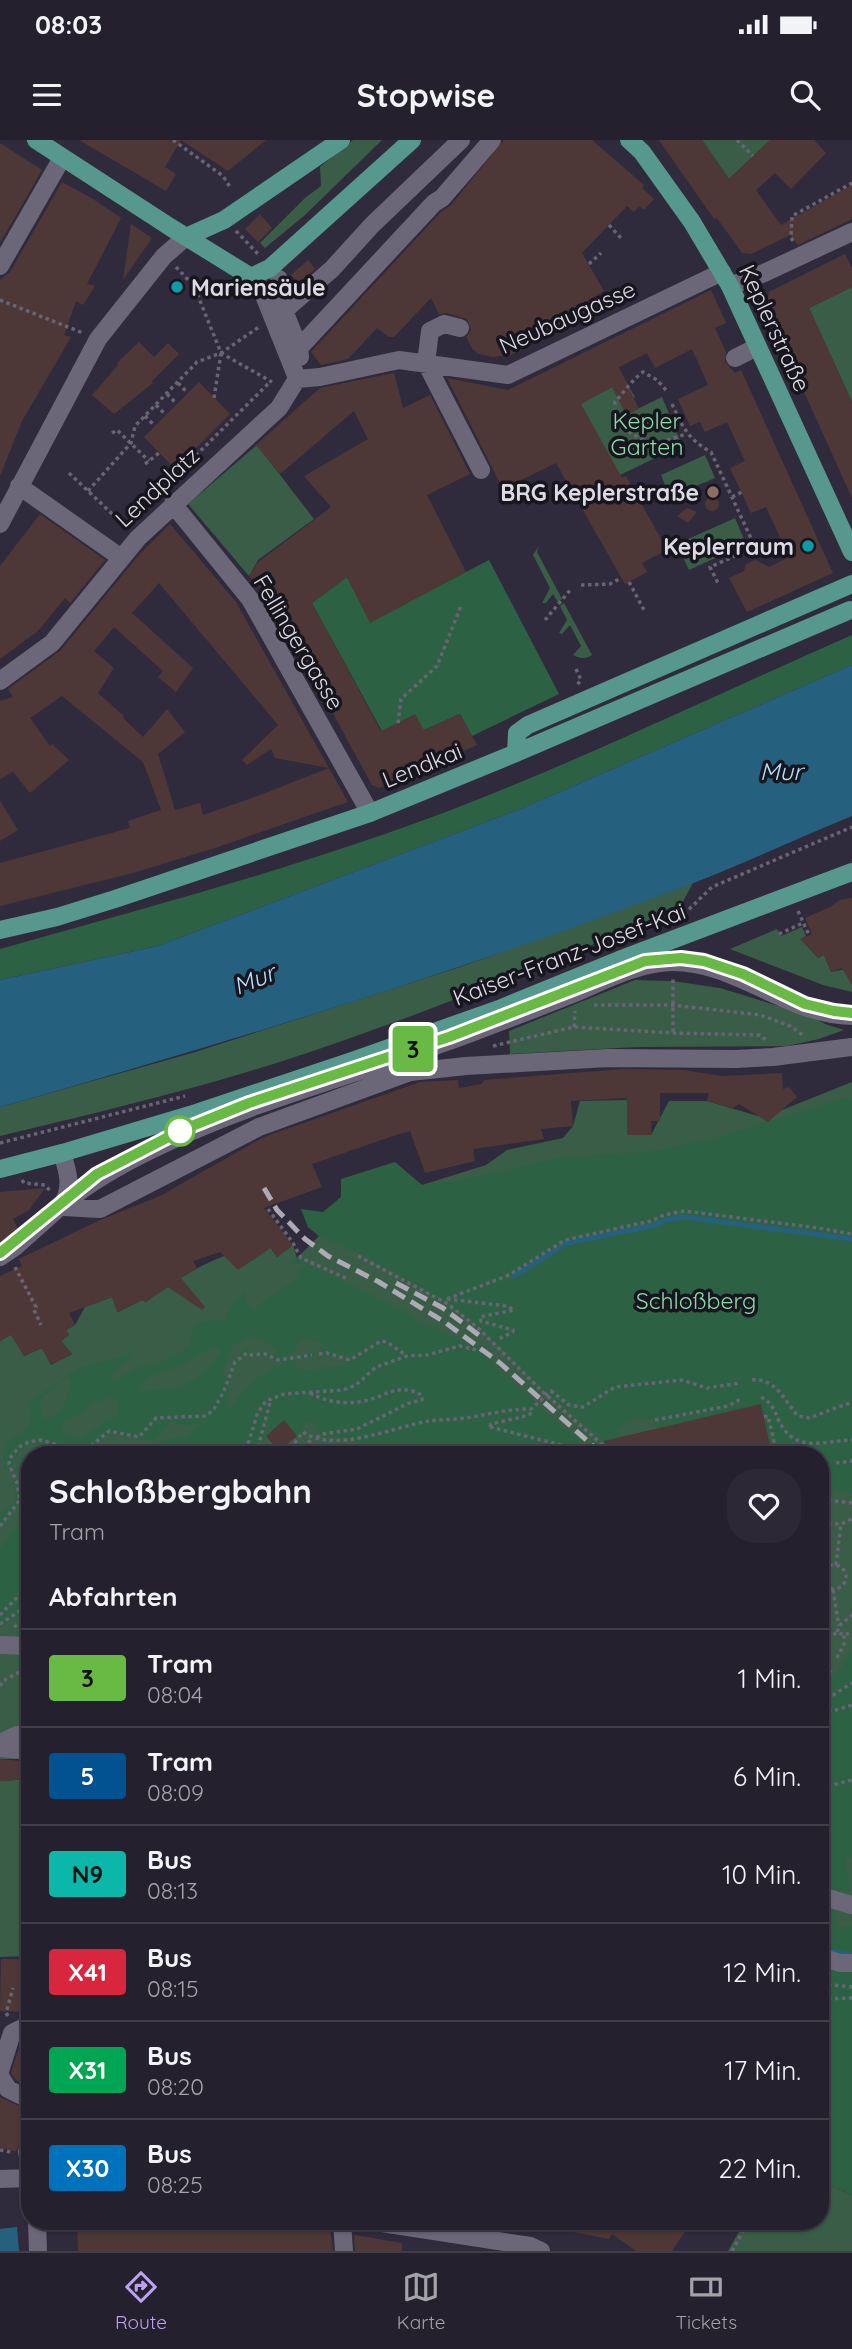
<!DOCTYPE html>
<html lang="de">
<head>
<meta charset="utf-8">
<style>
	:root { --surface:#24202d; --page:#2c2835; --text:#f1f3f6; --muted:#a3a3aa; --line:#413e49; --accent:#bca0f2 }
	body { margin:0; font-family:Quicksand,sans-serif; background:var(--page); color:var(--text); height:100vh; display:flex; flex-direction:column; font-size:26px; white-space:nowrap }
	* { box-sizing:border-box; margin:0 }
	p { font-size:23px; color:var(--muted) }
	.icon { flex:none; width:38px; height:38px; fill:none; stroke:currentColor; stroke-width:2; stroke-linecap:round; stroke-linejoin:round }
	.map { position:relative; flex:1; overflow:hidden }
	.side { position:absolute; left:21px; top:1306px; width:808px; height:784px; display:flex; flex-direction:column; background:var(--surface); border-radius:28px; box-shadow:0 2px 5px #0004,0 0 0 2px var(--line) }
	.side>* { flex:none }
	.badge { padding:0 14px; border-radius:5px; font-size:24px; line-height:46px }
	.map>.badge { position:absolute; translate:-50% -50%; box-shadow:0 0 0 4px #fff }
	h2 { padding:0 28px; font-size:26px; line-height:63px }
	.round { display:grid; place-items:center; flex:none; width:74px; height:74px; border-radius:28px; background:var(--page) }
	.summary { display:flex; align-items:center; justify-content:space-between; height:119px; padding:0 28px }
	h1 { font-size:33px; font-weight:700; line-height:52px }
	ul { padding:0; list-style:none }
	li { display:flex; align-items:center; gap:21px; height:98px; padding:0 28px; border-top:2px solid var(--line) }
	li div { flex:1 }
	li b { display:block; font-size:26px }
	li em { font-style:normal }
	li .badge { min-width:77px; font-weight:700; text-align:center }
	.status { display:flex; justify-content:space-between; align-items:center; height:49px; padding:0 35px; background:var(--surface); direction:ltr }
	.status svg { height:19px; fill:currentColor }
	header { display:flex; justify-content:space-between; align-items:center; height:91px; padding:0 28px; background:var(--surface); font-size:32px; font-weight:700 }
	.menu { display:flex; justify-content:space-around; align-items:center; height:98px; border-top:2px solid var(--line); background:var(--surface); font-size:19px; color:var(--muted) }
	.menu a { display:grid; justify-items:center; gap:4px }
	.menu .selected { color:var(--accent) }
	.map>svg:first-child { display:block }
</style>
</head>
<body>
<div class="status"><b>08:03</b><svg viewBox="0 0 49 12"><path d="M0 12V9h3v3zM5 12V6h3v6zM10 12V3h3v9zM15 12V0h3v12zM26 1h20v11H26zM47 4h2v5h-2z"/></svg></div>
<header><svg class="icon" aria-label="menu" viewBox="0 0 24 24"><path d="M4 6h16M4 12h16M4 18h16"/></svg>Stopwise<svg class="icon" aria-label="search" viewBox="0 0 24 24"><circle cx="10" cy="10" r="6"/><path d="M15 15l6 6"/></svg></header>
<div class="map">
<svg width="852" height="2111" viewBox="0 0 852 2111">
	<rect width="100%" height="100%" fill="#302b3c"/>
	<path fill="#395d46" d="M353,0H382L305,75L265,108L260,103L305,58L321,46L320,27Z
		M702,0H776L767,3L729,39Z
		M852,147V262L809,168Z
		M625,240L635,257L621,264L627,274L662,257L682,305L620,335L580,264Z
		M257,305L314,379L258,420L249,436L188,364Z
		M705,315L715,338L670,357L661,335Z
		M735,378L746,404L689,430L677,404Z
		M539,406L537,412L562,459L558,462L553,454L546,463H542L550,448L533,415Z
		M564,463L592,515C586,519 580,519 573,515L581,506L570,485L562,494L559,493L567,480L560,466Z
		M693,743L679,769C558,819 437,869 313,911C210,946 105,971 0,996V967L192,913L460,827Z
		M802,787L806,796L801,799L818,818L824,815L831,832L852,828V852L823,845L730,809L777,789L781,796Z
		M635,840L673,841L720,848L811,876L825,884L844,890L819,899L787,906L636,907L510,914L509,891Z
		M852,942V2027L821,2014V1314H30V1619H0V1201L11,1194L24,1216L42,1208L51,1225L72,1214L61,1201L69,1195L66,1190L75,1185L85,1167L112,1157L118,1172L142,1160L146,1162C182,1135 225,1107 270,1107L277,1117L293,1105L297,1118L319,1096L342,1088L422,1045L486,1025L507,1010L563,998L573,986L580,961L627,960V995H651L669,961H707L758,976L782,970Z
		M30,1639V1816L0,1817V1641Z
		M821,2041L852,2055V2111H728L745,2081H821Z"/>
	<path fill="#2c6243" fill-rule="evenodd" d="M489,420L559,554L472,596L460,574L424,590L383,593L312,463L347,437L370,482Z
		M852,495V525L523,668L158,806L0,840V809C129,773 258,738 385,694C544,639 697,563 852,495Z
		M844,958L852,960V1353L821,1350V1314H772L760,1264L656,1288L654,1280L637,1278L619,1287L620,1298L604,1301L546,1252L480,1188L451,1164L361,1114L320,1097L308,1087L301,1069L323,1072L341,1057V1039L395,1022L422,1045L461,1040L564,1017L656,1011L723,996Z
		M297,1118L413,1176L415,1180L478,1208L536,1264L596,1314H337L349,1312L355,1308L356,1303L352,1297L317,1296L316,1286L311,1281L305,1282L303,1291L297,1296L284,1281L263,1301L255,1304L251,1314H246L247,1304L239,1314H119L152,1307L154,1300H141L111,1293L85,1314L77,1311L71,1313L39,1302L22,1309L12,1321L14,1327L19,1328L21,1316L35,1310L47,1314H30V1358L28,1351L19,1347L21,1361L0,1388V1376L15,1361L16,1343L28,1341L20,1330L4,1329C4,1323 3,1313 6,1307C16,1288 26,1301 32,1272L26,1264L79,1228L135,1213L127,1219L110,1239L113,1241C121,1237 130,1231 138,1228C166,1219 192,1218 194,1184L225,1179L237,1157L245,1153L247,1164L254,1170L266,1159L295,1140L304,1123L288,1124ZM248,1196L260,1198L276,1208L275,1214L252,1213L247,1208L234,1221L227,1238L222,1233L233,1205ZM301,1200L319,1201L322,1205L319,1217L327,1214L349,1222L342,1226L322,1227L310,1232L300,1229L292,1221L312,1217L313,1213L290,1217ZM212,1207L222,1210C200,1245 178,1251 138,1250L147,1237L181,1226ZM247,1215L264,1216L286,1223C256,1234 247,1247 228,1271C227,1249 229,1229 247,1215ZM71,1237C69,1254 65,1277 45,1279L41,1273L40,1260L61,1241ZM108,1258L117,1260L118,1276L80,1297L62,1292V1283C80,1275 89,1263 108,1258ZM203,1281L188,1296L165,1300L154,1306L157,1298L170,1282L189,1286Z
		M30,1361V1468L0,1488V1410L19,1383L22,1371Z
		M852,1513V1717L845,1719L851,1751L830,1750L837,1788L852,1786V2055L821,2041V1580L823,1567L821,1556L836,1532L842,1528V1524Z"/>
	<path fill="#26607f" d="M852,525V676C798,698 745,723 691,744C465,830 233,901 0,967V840L158,806L523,668Z
		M17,2087L19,2111H0V2089Z"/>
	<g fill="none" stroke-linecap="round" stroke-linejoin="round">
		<path stroke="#26607f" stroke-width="5" d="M514,1136L567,1103L652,1086L670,1079L685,1077L852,1099
			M827,1811L852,1815"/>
	</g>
	<path fill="#4d3837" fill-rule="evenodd" d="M79,0H266L228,31L181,0L165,27L176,34L166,51Z
		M504,0H592L644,45L642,48L654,59L644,70L639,66L634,72L627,66L582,113L604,151L586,162L591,171L511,215L493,217L479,214L473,210L466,197L471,190L467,179L447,173L439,174L431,158L394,197H389L377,188L348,219L321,225L311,212L441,72L451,65Z
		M659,0H702L729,39L770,0H814L826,13L791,49L775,33L756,50L781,85L852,45V79L798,105L790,95L751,114L742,113L717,78L714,79Z
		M0,3L42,30L0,103Z
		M62,42L93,59L121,78L87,144L95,146L83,165L76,161L64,195L71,197L22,281L0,336V140L10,132Z
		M260,74L272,88L258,102L245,89Z
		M131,84L152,98L123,140Z
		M845,114L852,128V147L809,168L852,262V358L766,168L769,152Z
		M308,120L315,129L298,143L291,135Z
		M711,150L726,183L715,188L726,212L725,222L735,233L741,230L833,433L747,472L729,438L744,431L746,424L755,420L769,427L789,417L766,367L751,373L730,328L745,321L727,282L705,292L700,282L690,286L678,259L708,245L692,209L655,228L647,213L619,227L639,269L626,275L612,247L581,264L622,338L626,336L667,410L642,423L647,432L625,444L556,323L503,349L447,238L508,250Z
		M139,202L154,217L168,203L179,214L152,241L153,243L114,274L92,255L118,225L117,223Z
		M394,233L403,268L430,255L470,334L427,355L466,432L370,483L347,437L312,463L381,591L415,574L424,590L460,574L477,605L379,648L372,645L269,456L249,436L257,423L331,367L304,336L368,299L354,271L280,334L256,305L320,248Z
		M199,242L230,274L175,329L144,297Z
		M705 364a7 7 0 1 1 14 0a7 7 0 1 1-14 0Z
		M687,368L697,372L688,383L677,376Z
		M40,374L105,420L70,463L65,458L38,491L0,519V426Z
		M170,384L236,462L348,662L218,707L133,733L0,766V723L130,688L128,681L161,670L143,622L62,556L30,578L50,606L52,604L69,620L30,653L13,632L0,639V561L13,557L8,549L61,510L138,416ZM159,443L278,585L242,620L247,625L271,609L275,618L329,628L255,657L203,675L200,663L175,670L158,614L185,592L167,569L143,597L123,578L124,576L98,553L114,528L94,511L114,487L163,531L158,537L176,552L193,528L132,473Z
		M0,661L18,690L0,701Z
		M852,758V845L842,828L831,832L824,815L818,818L800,799L812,794L805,778L832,766L840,760Z
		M623,929L684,930L722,936L782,933L783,949L789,947L797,957L768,982L739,964L733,968L707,961L709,953H660V981H651L652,995H627V958L571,961L573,986L541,989L544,999L473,1009L475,1021L425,1033L410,991L393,996L312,1024L322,1047L264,1068L293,1105L277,1117L271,1108L238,1130L220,1112L193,1121L197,1128L181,1138L205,1167L202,1170L168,1147L146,1162L142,1160L117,1172L112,1157L69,1173L75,1185L66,1190L69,1195L61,1201L72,1214L51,1225L42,1208L24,1216L11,1195L0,1201V1136L22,1126L19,1119L100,1080L160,1056L264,997L420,942L458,940L459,948L482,944L484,940Z
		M45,1048L29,1070L13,1079L18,1089L0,1103V1052Z
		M761,1264L772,1314H609L604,1301Z
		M284,1280L297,1296L279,1311L266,1296Z
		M0,1619L30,1622V1639L0,1641Z
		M1,1819H30V1872L0,1871Z
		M30,1898V1947L16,1940L11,1933L21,1901Z
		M0,1957L30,1971V2001L20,2003L16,2011L0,2008Z
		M77,2081H282L330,2089L333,2111H78Z
		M553,2081H692L672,2111H636L612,2094L609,2099L553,2088Z
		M354,2095L402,2103V2111H355Z"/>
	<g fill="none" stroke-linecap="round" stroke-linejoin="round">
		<path stroke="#4a4555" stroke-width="18" stroke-dasharray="18 9" stroke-linecap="butt" d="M27,2012L30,1994"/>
		<path stroke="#686473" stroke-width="3.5" stroke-dasharray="3.5 3.5" stroke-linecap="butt" d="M173,0L223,36L230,47
			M737,0L753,16
			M609,85L621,98
			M236,91L260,116
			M793,101L791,98L792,76L852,43
			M589,124L601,113
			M176,127L194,146L221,213L272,242
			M0,160L83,193
			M178,243L188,253
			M666,250L657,240L643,232C631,241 624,252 615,262C611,288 636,297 657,304L686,294
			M167,254L177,264
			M214,258L221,213
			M672,264C683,288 688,299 711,312L755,407L710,427L718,443
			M156,265L166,275
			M145,276L155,286
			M617,282L633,278L640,282L642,293L639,297
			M112,293L117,290L149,321
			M145,324L159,313
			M69,333L126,387
			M161,350L271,241
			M88,351L131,303L135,286L197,222L221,213L259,187
			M732,357L742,352
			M629,442L645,472
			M581,445L610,444L621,438
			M545,480L571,449
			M576,529L581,540L577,545
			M398,583L401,559L437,526L461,466
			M798,771L809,795
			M679,779L712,747L852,687
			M779,794L803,783
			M594,865H672L760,875L790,886L804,896
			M574,887L575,871
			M673,892V837
			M493,906L574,887L673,893L760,895L767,901
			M0,1003L185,956
			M22,1040L24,1043L45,1045L51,1052
			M268,1069L293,1103L301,1118L348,1139
			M358,1116L448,1164L478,1188L544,1253L606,1308
			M15,1127L36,1167L34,1170L41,1185
			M447,1159L509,1135L565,1100L651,1081L664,1075L684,1071L818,1088L852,1094
			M447,1159L507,1166L514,1170L480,1177L481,1181L513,1190V1192L497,1200
			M319,1214L327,1213L350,1220L381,1201L387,1202L407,1216
			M752,1240C776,1238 783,1259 798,1276L809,1278L852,1262
			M310,1253C326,1262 347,1265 364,1261C388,1256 397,1242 422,1255V1260L409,1263L357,1289L323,1294L315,1298
			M761,1257C771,1262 774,1269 778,1279C794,1314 822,1301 852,1300
			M764,1277L768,1276L777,1314
			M655,1280L728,1266L741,1259
			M490,1287L569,1307L574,1310L570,1314
			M490,1287L491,1284L526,1276L530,1274L531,1270
			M270,1305L279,1312L282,1311
			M258,1307L271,1259
			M239,1314L248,1304L258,1272L266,1261L284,1254L343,1250L356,1245L376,1227L407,1216L427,1215L460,1206L481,1211
			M264,1314L272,1303
			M286,1314L303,1292C335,1314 393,1287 429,1281C443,1279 458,1280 472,1277C494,1273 509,1269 531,1269L551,1251L569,1265L583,1267L615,1247L682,1240L707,1248L740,1243
			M300,1314L312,1298
			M836,1323L852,1321
			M821,1359L852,1363
			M821,1384H841L852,1379
			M0,1386L20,1360L17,1343L9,1324L10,1318L19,1307L29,1302L40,1300L84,1312L109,1291L139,1297L156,1278L206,1276L214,1269L224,1251L235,1222L247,1213L251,1215L265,1214L278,1220L312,1215
			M822 1437a12 12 0 1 1 24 0a12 12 0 1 1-24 0Z
			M836,1425L841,1384
			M833,1450L839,1486
			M0,1475L30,1444
			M0,1484L30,1464
			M14,1487L30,1477
			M821,1491L832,1496L837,1492L844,1495L852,1492
			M837,1492L839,1486L852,1475
			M821,1500L832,1496
			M837,1518L844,1504V1495
			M18,1533H30
			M821,1545L832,1529
			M0,1546L3,1541L30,1526
			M821,1563L852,1543
			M821,1570L833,1571L852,1565
			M821,1648L852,1640
			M821,1844L852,1847
			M821,1859L852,1858
			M8,1876L6,1873L13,1848
			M0,2010L11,2012
			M732,2111L749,2081"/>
		<path stroke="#6c6679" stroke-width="18" d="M0,126L62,18
			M251,137L261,148L297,238
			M279,139L283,151L284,171L299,208L295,212
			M730,146L764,133L852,92
			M278,176L332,129L372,85L461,0
			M460,188L444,184L430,191L426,223L481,330
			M300,217L299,208L434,63L442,58L492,0
			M735,218L757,207
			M297,239L320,237L399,220L508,235L722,132
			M19,346L120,417
			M173,364L250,459L370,673
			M0,384L98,199L164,116L186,97
			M0,541L52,503L138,398L279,268L297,239
			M62,1065C91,1041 123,1023 157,1007C259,958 366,932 471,893C504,880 538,868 570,855C602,842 636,823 671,822C737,821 786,875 852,876
			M62,1065L64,1067L100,1069L259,987L410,932L466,926L608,918L736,919L773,917L852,907
			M0,1117L15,1107L62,1065C73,1047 68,1032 62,1013
			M0,1505L30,1506
			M0,1603L17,1595L30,1594
			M0,1608L30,1611
			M821,1756L852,1765
			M821,1817L840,1823H852
			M0,1931L12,1893L30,1884
			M0,1936L8,1949L30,1960
			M27,2012L30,2026
			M0,2039L30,2038
			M37,2081L38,2111
			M342,2081L344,2111
			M369,2081L530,2106L541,2111"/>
		<path stroke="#56988e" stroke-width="18" d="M36,0L170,87L251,137L270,128L412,0
			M629,0L642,12L692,82L730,146L852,412
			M186,97L224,80L341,0
			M516,613L517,593L528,585L852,444
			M0,790L57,777L115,759L370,673L516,613L850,470
			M0,1029L62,1013L196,973L352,921L499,869L619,820L852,732"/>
		<path stroke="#ada9b5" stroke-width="2" d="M0,1113L97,1034L182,990L249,963L449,897L637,823L672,818L704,821L743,834L813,866L852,873"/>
		<path stroke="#ada9b5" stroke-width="5" stroke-dasharray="14 7" stroke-linecap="butt" d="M264,1048L277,1070L305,1099L328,1116L379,1142L446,1183L500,1223L601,1313
			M396,1143L443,1168L484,1199"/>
	</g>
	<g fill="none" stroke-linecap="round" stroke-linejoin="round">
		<g stroke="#fff" stroke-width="16">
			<path id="line" d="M0,1113L97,1034L182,990L249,963L449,897L645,821L681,818L704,821L743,834L805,864L834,871L852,873"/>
		</g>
		<use href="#line" stroke="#68ba45" stroke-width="10"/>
	</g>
	<g fill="#0f9aa8" stroke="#17151d" stroke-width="2.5">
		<circle cx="177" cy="147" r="7"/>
		<circle cx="808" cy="406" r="7"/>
	</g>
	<circle fill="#8d6e63" stroke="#17151d" stroke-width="2.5" cx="713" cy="352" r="7"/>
	<circle fill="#fff" stroke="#68ba45" stroke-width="3.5" cx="180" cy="991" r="14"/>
	<g text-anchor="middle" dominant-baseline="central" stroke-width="7" stroke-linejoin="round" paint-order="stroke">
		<g font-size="23" font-weight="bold" fill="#dddae4" stroke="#17151d" text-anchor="end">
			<text x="191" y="147" text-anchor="start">Mariensäule</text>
			<text x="699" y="352">BRG Keplerstraße</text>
			<text x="794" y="406">Keplerraum</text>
		</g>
		<g font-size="23" fill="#dddae4" stroke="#17151d">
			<text transform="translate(567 177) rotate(-24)">Neubaugasse</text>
			<text transform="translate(775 188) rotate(65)">Keplerstraße</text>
			<text transform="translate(157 347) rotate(-43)">Lendplatz</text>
			<text transform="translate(299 502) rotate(59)">Fellingergasse</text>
			<text transform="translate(422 625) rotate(-22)">Lendkai</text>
			<text transform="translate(569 814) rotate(-21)">Kaiser-Franz-Josef-Kai</text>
		</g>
		<g font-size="23" fill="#89dba8" stroke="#17151d">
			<text x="647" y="280">Kepler<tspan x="647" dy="26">Garten</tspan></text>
			<text x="696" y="1160">Schloßberg</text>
		</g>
		<g font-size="24" font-style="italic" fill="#b1e1ff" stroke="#17151d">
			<text x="781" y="631">Mur</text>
			<text transform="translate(254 839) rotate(-22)">Mur</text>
		</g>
	</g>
</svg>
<b class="badge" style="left:413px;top:909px;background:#68ba45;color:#111">3</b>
<section class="side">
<div class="summary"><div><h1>Schloßbergbahn</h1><p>Tram</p></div><a class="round"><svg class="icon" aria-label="heart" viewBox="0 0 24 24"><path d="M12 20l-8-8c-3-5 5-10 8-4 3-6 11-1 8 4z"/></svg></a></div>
<h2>Abfahrten</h2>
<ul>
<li><span class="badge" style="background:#68ba45;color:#111">3</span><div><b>Tram</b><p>08:04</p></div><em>1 Min.</em></li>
<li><span class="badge" style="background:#025191;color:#fff">5</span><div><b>Tram</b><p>08:09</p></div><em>6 Min.</em></li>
<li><span class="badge" style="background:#0ab7a8;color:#111">N9</span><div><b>Bus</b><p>08:13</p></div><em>10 Min.</em></li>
<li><span class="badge" style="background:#d7263d;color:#fff">X41</span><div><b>Bus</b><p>08:15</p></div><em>12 Min.</em></li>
<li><span class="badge" style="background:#00a651;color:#fff">X31</span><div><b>Bus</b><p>08:20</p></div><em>17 Min.</em></li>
<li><span class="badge" style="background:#0072bc;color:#fff">X30</span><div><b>Bus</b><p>08:25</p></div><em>22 Min.</em></li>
</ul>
</section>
</div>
<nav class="menu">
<a class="selected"><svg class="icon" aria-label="directions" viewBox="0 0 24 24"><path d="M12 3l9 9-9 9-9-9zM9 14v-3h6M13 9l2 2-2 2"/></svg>Route</a>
<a><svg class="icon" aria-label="map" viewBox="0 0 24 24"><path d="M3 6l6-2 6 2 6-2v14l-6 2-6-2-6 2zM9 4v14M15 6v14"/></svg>Karte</a>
<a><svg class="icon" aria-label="tickets" viewBox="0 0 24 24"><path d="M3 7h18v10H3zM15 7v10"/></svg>Tickets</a>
</nav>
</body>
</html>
